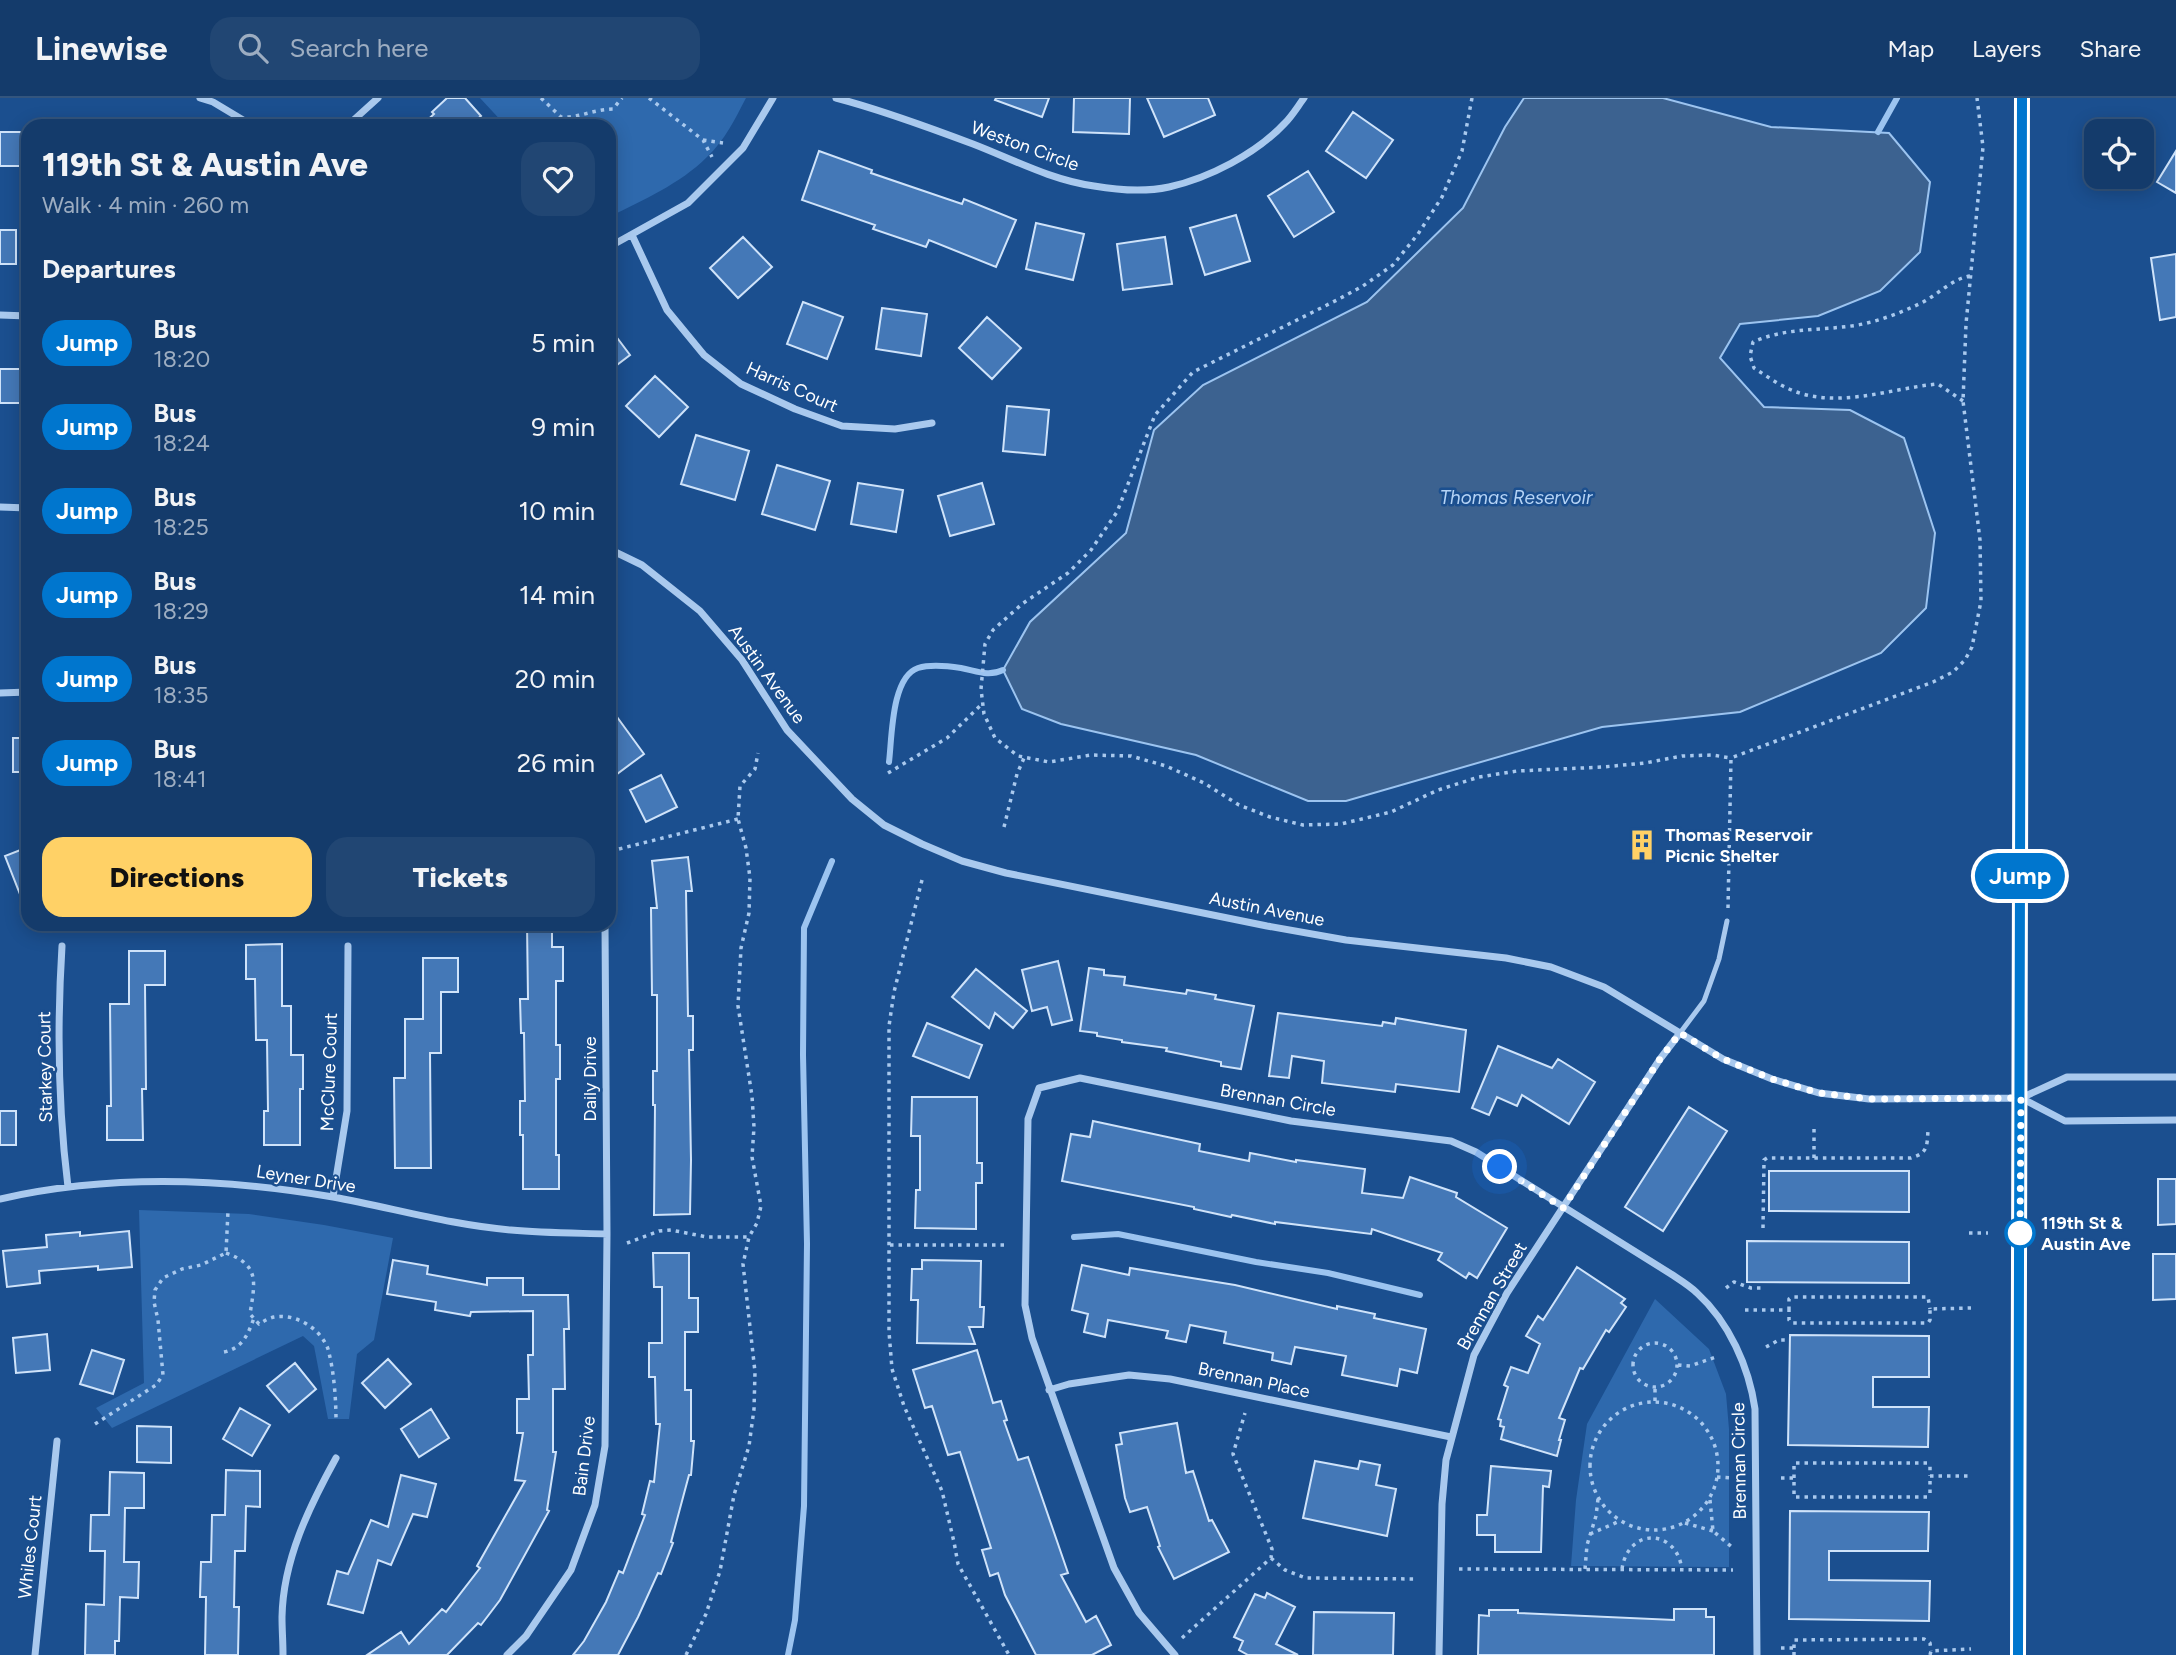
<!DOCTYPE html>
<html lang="en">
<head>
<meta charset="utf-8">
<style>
	:root { --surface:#143b6b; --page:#214673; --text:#f1f3f6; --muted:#9dadc1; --line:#33557e; --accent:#ffd166 }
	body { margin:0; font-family:Figtree,sans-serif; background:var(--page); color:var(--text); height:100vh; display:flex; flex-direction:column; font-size:26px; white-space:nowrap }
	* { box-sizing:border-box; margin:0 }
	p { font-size:23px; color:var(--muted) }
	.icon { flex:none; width:38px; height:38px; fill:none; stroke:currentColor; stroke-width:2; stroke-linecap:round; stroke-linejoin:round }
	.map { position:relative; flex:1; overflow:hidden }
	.panel { position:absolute; left:21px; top:21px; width:595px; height:812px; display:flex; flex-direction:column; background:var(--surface); border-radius:21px; box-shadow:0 4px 18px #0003,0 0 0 2px var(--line) }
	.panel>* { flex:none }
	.badge { padding:0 14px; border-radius:23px; font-size:24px; line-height:46px }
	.tools { position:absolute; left:2084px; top:21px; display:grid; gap:14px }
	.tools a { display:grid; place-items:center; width:70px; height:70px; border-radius:14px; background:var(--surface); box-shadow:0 4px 18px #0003,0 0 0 2px var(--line); font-size:35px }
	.you { position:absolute; width:35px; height:35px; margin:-18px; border:5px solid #fff; border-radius:50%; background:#1a73e8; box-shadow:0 0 0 10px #1a73e833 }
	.map>.badge { position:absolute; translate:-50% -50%; box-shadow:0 0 0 4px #fff }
	h2 { padding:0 21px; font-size:26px; line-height:63px }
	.round { display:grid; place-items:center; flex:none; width:74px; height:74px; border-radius:21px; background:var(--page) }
	.summary { display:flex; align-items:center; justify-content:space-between; height:119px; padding:0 21px }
	h1 { font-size:33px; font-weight:800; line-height:52px }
	.action { display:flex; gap:14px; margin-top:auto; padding:14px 21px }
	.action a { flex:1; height:80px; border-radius:21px; background:var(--accent); color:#111; font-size:28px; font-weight:800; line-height:80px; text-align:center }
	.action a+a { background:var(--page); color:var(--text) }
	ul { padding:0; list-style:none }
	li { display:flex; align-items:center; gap:21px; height:84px; padding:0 21px }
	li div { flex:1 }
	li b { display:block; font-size:26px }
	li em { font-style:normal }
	li .badge { min-width:77px; font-weight:700; text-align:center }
	header { display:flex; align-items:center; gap:42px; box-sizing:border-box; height:98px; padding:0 35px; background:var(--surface); border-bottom:2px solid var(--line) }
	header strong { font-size:33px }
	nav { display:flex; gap:38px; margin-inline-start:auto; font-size:24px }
	.search { width:490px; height:63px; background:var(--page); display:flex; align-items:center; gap:18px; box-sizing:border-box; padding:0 24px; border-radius:21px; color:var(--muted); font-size:26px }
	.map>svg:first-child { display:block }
</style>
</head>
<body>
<header>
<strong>Linewise</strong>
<div class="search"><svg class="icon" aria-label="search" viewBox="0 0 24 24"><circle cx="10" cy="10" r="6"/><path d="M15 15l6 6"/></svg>Search here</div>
<nav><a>Map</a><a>Layers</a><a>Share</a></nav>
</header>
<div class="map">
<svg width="2176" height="1557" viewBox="0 0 2176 1557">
	<rect width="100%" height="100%" fill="#1b4f8f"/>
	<path fill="#2e69ad" d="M480,0H746C735,21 725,42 707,59C680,86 643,102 609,119V28H506Z
		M139,1112L249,1116L324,1127L393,1140L374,1242L357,1256L349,1321H328L314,1248L303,1238L112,1330L96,1310L144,1285Z
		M1655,1201L1709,1251L1726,1296L1729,1331V1469L1571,1468L1576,1402L1587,1326Z"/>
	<path fill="#3c6290" stroke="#9cc4f0" stroke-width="2" d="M1524,0H1663L1771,29L1889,35L1930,84L1920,154L1880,193L1818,218L1740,226L1720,260L1764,309L1850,312L1904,340L1935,435L1926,510L1881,555L1740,614L1602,629L1346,703H1308L1196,657L1061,626L1022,611L1003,572L1030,524L1126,435L1154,332L1203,287L1367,204L1463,110L1505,29Z"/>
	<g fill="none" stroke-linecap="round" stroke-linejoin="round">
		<path stroke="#9cc4f0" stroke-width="6" d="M1878,34L1897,0
			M889,664C892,641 891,579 918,570C931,566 948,568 961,570C977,573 988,579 1003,572
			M1074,1139L1118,1136L1256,1164L1328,1175L1420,1197
			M788,1557L795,1522L804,1408L807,1146L803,957L804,830L832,763"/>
	</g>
	<path fill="#4478b7" stroke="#cfe3fa" stroke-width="2" d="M447,0H465L481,18L469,28H421L434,16L432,14Z
		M996,0H1049L1042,19L995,2Z
		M1074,0H1130L1129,36L1073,34Z
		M1147,0H1208L1215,17L1164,39Z
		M1353,14L1393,42L1366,80L1326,53Z
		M0,34H21V68H0Z
		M819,53L872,72L871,75L962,106L964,101L1016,122L996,169L929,142L926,149L873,131L875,127L802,102Z
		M2176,53V95L2157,84Z
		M1308,73L1334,114L1294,139L1268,98Z
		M1236,117L1250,163L1205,177L1190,130Z
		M1036,125L1084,136L1073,182L1026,171Z
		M0,132H16V166H0Z
		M743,139L772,169L738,200L710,170Z
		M1165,139L1172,186L1123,192L1117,146Z
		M2176,156V219L2160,222L2151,160Z
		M803,204L843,219L827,261L787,246Z
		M882,210L927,216L921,258L876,251Z
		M987,219L1021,250L992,281L959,250Z
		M609,229L630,257L609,273Z
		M0,271H28V305H0Z
		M655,278L688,309L659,339L626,308Z
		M1007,308L1049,312L1045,357L1003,353Z
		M696,337L749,353L735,402L681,386Z
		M777,367L830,383L815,432L762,416Z
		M858,385L903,392L896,434L851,426Z
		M982,385L994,426L950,438L938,398Z
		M609,608L644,656L617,676L609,665Z
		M13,640H28V674H13Z
		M661,677L677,709L646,724L630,692Z
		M1636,738H1648L1653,748L1647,758H1636L1631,747Z
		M28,749V814H27L5,758Z
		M688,759L692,793H686L688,918H693V952H689L691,1062L690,1116L654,1117L655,1007H653V973H657V897H652L651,810H657L652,763Z
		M527,826H552V849H563V883H556V947H560V981H556V1057H559V1091H523V1037H520V1003H525L524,935H521L520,901H528Z
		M282,846V908H291V957H303V991H300V1047H264V1013H268L267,942H256L255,881H246V847Z
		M129,853H165V887H145L146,991H142L143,1042H107V1008H111L110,906H129Z
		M423,860H458V894H441V955H430L431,1070H395L394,980H405V921H423Z
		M1058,863L1072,922L1052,927L1047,909L1032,913L1022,872Z
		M1089,870L1104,872V877L1125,879L1124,887L1186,896L1187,892L1216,897L1215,901L1254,908L1241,971L1221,968V964L1166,953L1167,950L1122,944V942L1097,938V935L1080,933Z
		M976,871L1027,913L1013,930L995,915L989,930L952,899Z
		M1278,915L1382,928L1383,924L1395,926L1396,920L1466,932L1459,994L1396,986L1395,994L1322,985L1324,963L1292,958L1289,980L1269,978Z
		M927,925L982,947L969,980L913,958Z
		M1498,948L1552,970L1558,961L1595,984L1569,1026L1522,997L1517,1008L1497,999L1489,1017L1472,1010Z
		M912,999H977V1065H982V1085H976V1131L915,1130L916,1092H920V1038H911Z
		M1689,1009L1727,1033L1663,1133L1625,1109Z
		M0,1013H16V1047H0Z
		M1093,1023L1200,1046L1199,1053L1249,1063L1250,1055L1296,1064V1062L1365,1071L1362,1095L1403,1100L1410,1079L1457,1095L1456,1099L1507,1130L1477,1180L1469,1175L1466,1180L1438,1162L1442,1155L1372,1131L1371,1136L1275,1124V1126L1232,1117L1231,1119L1194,1111V1109L1062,1083L1071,1036L1090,1039Z
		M1769,1073H1909V1114L1769,1113Z
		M2158,1081H2176V1126L2158,1127Z
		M129,1133L132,1169L98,1172V1168L39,1173L40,1185L7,1189L3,1153L47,1149L46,1137L80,1134V1138Z
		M1747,1143L1909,1144V1185L1747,1184Z
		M653,1155H689V1200H698V1234H685V1292H691V1343H694L691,1377H689L671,1444L673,1445L661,1476L658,1475L638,1519L618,1557H573L584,1543L606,1504L619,1473L623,1475L645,1417L642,1416L650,1383L654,1384L660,1326H656L655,1279H649V1245H662V1189H654Z
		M2153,1156H2176V1201L2153,1202Z
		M393,1162L428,1168L427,1176L487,1187V1180H523V1197H568L569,1231H564L565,1291H553V1354H556L547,1412L549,1413L500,1502L481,1527L478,1525L447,1557H367L401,1534L409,1546L442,1511L446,1514L480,1470L477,1468L525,1383L515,1382L523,1335H517V1301H529L528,1257H533V1213L471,1214L470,1218L435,1212L436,1204L387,1196Z
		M922,1162L981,1163L980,1209H984L983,1229H969L975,1246L917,1245L918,1202H911L912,1171H922Z
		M1082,1167L1129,1177L1130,1170L1235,1187L1337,1211V1208L1375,1216L1374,1220L1426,1231L1417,1275L1400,1271L1397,1288L1342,1277L1346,1258L1295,1249L1291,1266L1272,1262L1273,1255L1224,1245L1226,1234L1190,1227L1186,1244L1166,1240L1168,1233L1108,1222L1105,1239L1084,1234L1088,1216L1072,1212Z
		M1577,1169L1625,1201L1621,1205L1626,1209L1609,1234L1606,1232L1583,1271L1580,1270L1559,1320L1565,1322L1559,1342H1561L1557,1358L1501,1341L1504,1329L1500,1328L1501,1322L1498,1321L1508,1289L1504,1287L1511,1269L1528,1275L1540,1246L1526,1238L1538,1218L1543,1222Z
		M47,1236L50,1272L16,1275L13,1240Z
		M1790,1237L1929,1238V1279H1873V1309H1929L1928,1349L1788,1347Z
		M92,1252L124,1262L113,1296L80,1286Z
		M977,1252L993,1305L1001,1303L1007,1322L1004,1323L1018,1362L1028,1359L1068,1475L1061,1477L1086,1524L1096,1518L1111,1547L1092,1557H1036L1005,1497L998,1475L990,1478L982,1452L991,1450L960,1354L948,1357L932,1308L925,1310L913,1272Z
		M388,1261L411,1286L385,1310L362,1285Z
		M295,1265L316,1291L289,1314L267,1288Z
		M240,1310L270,1327L252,1358L223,1341Z
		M431,1311L449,1340L419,1359L401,1331Z
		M1177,1325L1186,1375L1193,1373L1209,1423L1212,1422L1229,1454L1174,1481L1158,1449L1160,1448L1147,1409L1130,1414L1125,1400L1116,1347L1122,1346L1120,1335Z
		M137,1328L171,1329V1365L137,1364Z
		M1315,1363L1358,1371L1360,1363L1380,1367L1376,1387L1396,1391L1387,1438L1303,1420Z
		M1491,1368L1551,1373L1549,1389L1543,1388L1541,1454H1495V1437H1477V1417H1487Z
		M226,1372L260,1373V1409L246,1408L245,1453H235L234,1509H239L238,1557H205L206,1499H200L201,1464H211L212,1417H225Z
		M110,1374L144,1375V1410H125L124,1464H139L138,1500L120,1499L119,1543H115V1557H85L86,1506L104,1507L105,1453H90L91,1417H109Z
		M401,1377L436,1386L427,1419L413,1416L391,1467L378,1462L363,1515L328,1506L337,1473L348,1476L371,1422L388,1429Z
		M1790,1413L1929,1414L1928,1453H1829V1482L1930,1483L1929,1523L1789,1521Z
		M1267,1495L1295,1509L1276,1546L1298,1557H1248L1239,1552L1243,1543L1234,1539L1255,1496L1265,1500Z
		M1674,1511H1706V1519H1714V1557H1478L1479,1517L1489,1518V1512H1518V1515L1674,1522Z
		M1314,1514L1394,1515L1393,1557H1313Z"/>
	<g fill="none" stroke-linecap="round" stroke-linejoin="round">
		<path stroke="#a9c9ee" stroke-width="3.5" stroke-dasharray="3.5 5" stroke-linecap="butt" d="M541,0L561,19C579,20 595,11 613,11L622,0
			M649,0L703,42L712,59
			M1472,0L1462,53L1442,99L1418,136L1393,167L1363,188L1337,202L1193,274L1155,317L1117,414L1091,452L1068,475L1022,506L993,532L985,546L981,591L984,616L995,640L1018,658L1049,664L1091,657L1131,658L1166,668L1204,685L1239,707L1270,719L1303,727L1341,726L1391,714L1438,692L1479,679L1517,673L1603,669L1645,665L1682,658L1712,657L1731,660
			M703,42L723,45
			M1963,303L1938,286C1890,290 1834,313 1787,290C1776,285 1765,277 1754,270L1750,258L1753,244C1786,229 1822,233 1858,227C1879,223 1900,215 1919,206C1937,198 1951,181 1970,178
			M888,675L947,640L983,605
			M1004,729L1017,676L1024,660
			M619,751L738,721
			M922,782L894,894L889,928V1234L892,1271L904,1308L942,1393L954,1444L958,1466L1009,1557
			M1728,810L1731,660L1933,584L1953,574L1965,562L1972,549L1981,503L1980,442L1963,303L1966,226L1983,49L1977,0
			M1814,1060V1027
			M1763,1130L1764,1062L1767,1060H1911C1928,1055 1927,1048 1928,1032
			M1969,1135H1988
			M627,1145L659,1133L671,1132L707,1139H749
			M890,1147H1009
			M226,1155C260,1167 255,1184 250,1216L259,1226C264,1223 269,1220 274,1219C296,1215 321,1231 328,1251C334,1273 336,1301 336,1323
			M1726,1190L1734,1184L1751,1190H1765
			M1745,1212H1789V1222L1792,1225H1928L1930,1222V1211L1971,1210
			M1789,1212V1201L1792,1199H1928L1930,1211
			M1633 1267a22 22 0 1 1 44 0a22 22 0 1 1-44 0Z
			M1766,1249L1779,1242H1786
			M224,1254C243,1250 248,1236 254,1220
			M1678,1267L1690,1268L1716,1259
			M1655,1303V1289
			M1590 1368a64 64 0 1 1 128 0a64 64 0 1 1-128 0Z
			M95,1326L156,1287L163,1277L158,1222L154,1204L155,1192L163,1180L182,1171L201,1167L226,1155L228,1113
			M1717,1379L1731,1380
			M1781,1380H1794V1399H1927L1930,1395V1378H1969
			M1794,1380V1365H1927L1930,1368V1378
			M1710,1402L1713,1433L1733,1450
			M1685,1425L1713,1433
			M1590,1436L1620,1423
			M1271,1460L1285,1472L1306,1480L1416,1481
			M1459,1471L1733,1472
			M1585,1471L1587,1447L1596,1418L1598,1401
			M1622,1471C1628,1429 1677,1430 1682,1472
			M1182,1540L1271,1460L1272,1451L1233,1356L1245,1315
			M1781,1550H1794V1557
			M1794,1550V1542L1924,1541L1930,1545L1931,1553
			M686,1557L706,1516L720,1473L734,1397L749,1348L754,1311L755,1274L743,1166L749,1139L757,1125L761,1108L752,1059L754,1029L752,998L738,908L741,850L749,815L750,780L746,750L738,721L740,688L755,671L758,655
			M1930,1557L1931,1553L1971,1551"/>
		<path stroke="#a9c9ee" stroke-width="5" d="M1680,935L1704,903L1719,861L1727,823"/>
		<path stroke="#a9c9ee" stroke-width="7" d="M200,0L213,4L253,28
			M836,0C882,12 928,29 973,46C1012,61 1051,82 1094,88C1117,92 1146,94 1169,89C1209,80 1256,56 1285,25C1292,18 1298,8 1304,0
			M347,28L378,0
			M632,137L667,212L704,257L741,286L795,311L842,328L895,331L932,325
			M609,149L688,105L743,50L773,0
			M0,217L28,218
			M0,409L28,410
			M609,451L642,467L700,513L742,562L787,632L852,701L884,727L922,746L962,763L1006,775L1267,828L1346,842L1506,860L1551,869L1604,889L1723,961L1772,981L1819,995L1869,1001L2021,1000L2067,979H2176
			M0,595L28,594
			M62,848C57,928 58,1009 68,1089
			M2021,1000L2065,1023L2176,1022
			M333,1099L347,1013L348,848
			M0,1101C110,1076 223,1080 333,1099C393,1110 451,1127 511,1132C543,1135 575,1135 607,1136
			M1049,1292L1069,1286L1129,1277L1170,1281L1451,1339
			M35,1557L57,1343
			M283,1557C283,1544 282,1532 282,1519C283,1462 309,1409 336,1360
			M507,1557L526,1538L571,1472L595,1407L605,1348L607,1136L605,826
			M1175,1557L1139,1515L1114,1470L1032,1240L1025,1207L1028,1021L1039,990L1080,980L1291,1023L1451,1043L1476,1054L1671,1176C1680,1182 1690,1188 1697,1195C1729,1224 1749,1269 1755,1311L1757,1557
			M1439,1557L1442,1406L1446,1362L1474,1257L1507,1195L1660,961L1680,935"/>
		<path stroke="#a9c9ee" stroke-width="12" d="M2018,1557L2022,0"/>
	</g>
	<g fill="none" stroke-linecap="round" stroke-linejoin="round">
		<g stroke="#fff" stroke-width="16">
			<path id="line" d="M2018,1557L2022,0"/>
		</g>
		<use href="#line" stroke="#0076ce" stroke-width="10"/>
		<path stroke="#fff" stroke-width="7" stroke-dasharray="0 12.6" d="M1500,1069L1563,1110L1660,961L1680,935L1723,961L1772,981L1819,995L1869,1001L2021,1000L2020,1135"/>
	</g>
	<defs>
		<g id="building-bare" transform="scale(2.415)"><path d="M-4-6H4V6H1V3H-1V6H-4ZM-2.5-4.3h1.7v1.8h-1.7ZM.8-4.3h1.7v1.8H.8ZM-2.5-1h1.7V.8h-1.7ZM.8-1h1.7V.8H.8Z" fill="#ffd166" stroke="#1b4f8f" stroke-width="2.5" paint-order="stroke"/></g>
	</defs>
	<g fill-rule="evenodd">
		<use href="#building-bare" x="1642" y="747"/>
	</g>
	<circle fill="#fff" stroke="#0076ce" stroke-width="3.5" cx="2020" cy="1135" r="14"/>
	<g text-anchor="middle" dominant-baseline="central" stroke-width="5" stroke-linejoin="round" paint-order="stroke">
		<g font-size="18" fill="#fff" stroke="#1b4f8f">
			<text transform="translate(1025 48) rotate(20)">Weston Circle</text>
			<text transform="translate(792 289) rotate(24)">Harris Court</text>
			<text transform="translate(767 576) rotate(54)">Austin Avenue</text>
			<text transform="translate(1267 811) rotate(11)">Austin Avenue</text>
			<text transform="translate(45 969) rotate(-91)">Starkey Court</text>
			<text transform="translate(329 974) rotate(-88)">McClure Court</text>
			<text transform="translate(590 981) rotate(-90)">Daily Drive</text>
			<text transform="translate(1278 1002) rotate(10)">Brennan Circle</text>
			<text transform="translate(306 1081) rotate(9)">Leyner Drive</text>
			<text transform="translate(1492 1198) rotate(-60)">Brennan Street</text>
			<text transform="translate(1254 1282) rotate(12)">Brennan Place</text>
			<text transform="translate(584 1358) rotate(-83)">Bain Drive</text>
			<text transform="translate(1739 1363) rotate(-91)">Brennan Circle</text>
			<text transform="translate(30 1449) rotate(-84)">Whiles Court</text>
		</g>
		<g font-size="18" font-weight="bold" fill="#fff" stroke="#1b4f8f" text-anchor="start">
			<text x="1665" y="737">Thomas Reservoir<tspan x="1665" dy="21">Picnic Shelter</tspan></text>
		</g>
		<g font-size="18" font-weight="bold" fill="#fff" stroke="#1b4f8f" text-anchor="start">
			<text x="2041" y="1125">119th St &amp;<tspan x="2041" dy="21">Austin Ave</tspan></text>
		</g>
		<g font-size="19" font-style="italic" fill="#b5d3f5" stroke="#1b4f8f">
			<text x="1516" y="399">Thomas Reservoir</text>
		</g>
	</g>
</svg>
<div class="tools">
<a><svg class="icon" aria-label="locate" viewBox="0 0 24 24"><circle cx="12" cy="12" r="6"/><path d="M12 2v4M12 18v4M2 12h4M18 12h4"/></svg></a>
</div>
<div class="you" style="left:1500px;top:1069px"></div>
<b class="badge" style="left:2020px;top:778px;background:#0076ce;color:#fff">Jump</b>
<section class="panel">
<div class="summary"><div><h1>119th St &amp; Austin Ave</h1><p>Walk · 4 min · 260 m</p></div><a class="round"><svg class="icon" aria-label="heart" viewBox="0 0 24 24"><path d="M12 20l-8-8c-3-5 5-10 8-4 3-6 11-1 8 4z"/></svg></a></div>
<h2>Departures</h2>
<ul>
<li><span class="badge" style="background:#0076ce;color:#fff">Jump</span><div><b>Bus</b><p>18:20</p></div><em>5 min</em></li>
<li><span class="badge" style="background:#0076ce;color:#fff">Jump</span><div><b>Bus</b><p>18:24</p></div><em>9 min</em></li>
<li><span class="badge" style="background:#0076ce;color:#fff">Jump</span><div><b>Bus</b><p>18:25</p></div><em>10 min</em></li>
<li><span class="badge" style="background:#0076ce;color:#fff">Jump</span><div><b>Bus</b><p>18:29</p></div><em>14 min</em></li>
<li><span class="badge" style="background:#0076ce;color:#fff">Jump</span><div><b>Bus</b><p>18:35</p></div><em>20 min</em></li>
<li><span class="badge" style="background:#0076ce;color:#fff">Jump</span><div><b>Bus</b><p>18:41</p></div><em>26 min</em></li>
</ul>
<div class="action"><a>Directions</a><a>Tickets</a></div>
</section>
</div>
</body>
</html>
